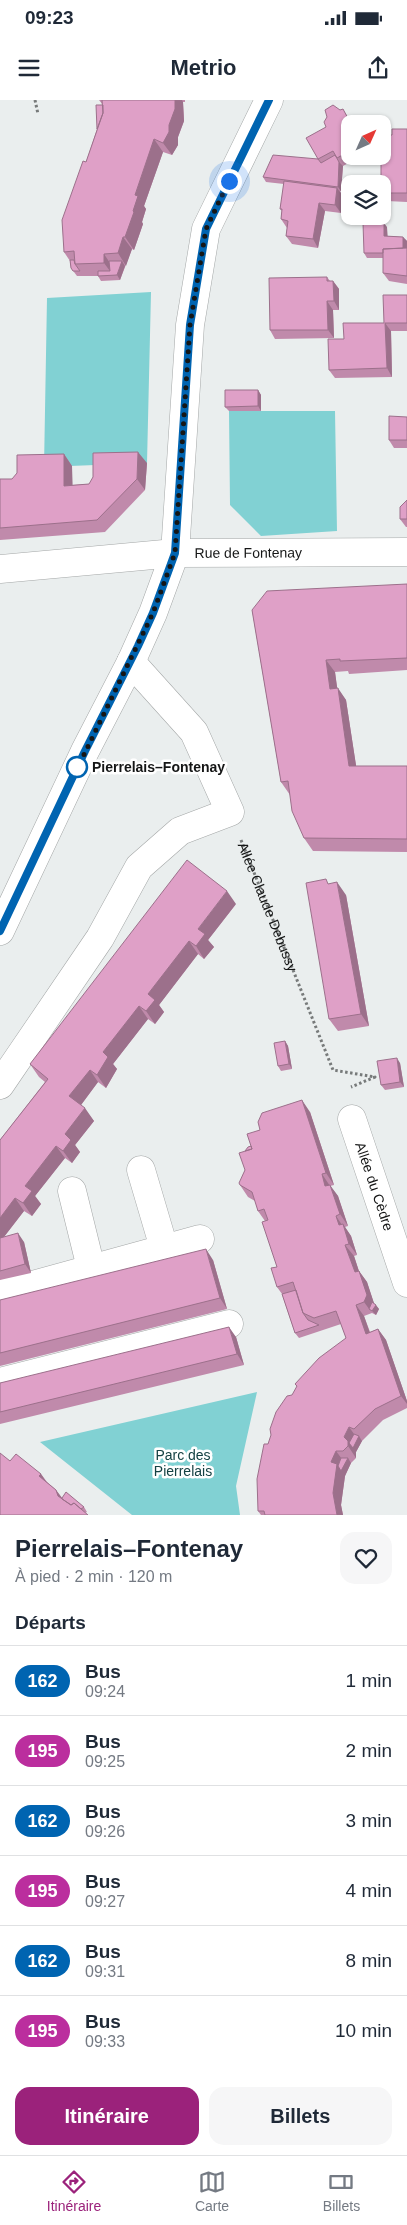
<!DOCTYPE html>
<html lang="fr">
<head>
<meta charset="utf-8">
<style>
	:root { --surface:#fff; --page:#f6f6f7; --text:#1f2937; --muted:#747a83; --line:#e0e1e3; --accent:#9b227b }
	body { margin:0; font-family:Arial,sans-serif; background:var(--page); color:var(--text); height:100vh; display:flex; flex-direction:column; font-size:19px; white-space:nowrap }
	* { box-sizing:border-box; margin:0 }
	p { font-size:16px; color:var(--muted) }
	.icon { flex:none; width:28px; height:28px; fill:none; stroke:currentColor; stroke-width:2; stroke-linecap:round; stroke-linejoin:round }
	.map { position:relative; height:1415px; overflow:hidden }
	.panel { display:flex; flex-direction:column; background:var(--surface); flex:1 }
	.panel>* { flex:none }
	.badge { padding:0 10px; border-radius:16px; font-size:18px; line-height:32px }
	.needle { width:32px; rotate:45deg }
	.tools { position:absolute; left:341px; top:15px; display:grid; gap:10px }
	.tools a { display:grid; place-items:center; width:50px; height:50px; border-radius:10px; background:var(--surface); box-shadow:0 1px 4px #0004; font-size:25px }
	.you { position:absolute; width:25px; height:25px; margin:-12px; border:4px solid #fff; border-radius:50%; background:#1a73e8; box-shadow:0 0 0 8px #1a73e833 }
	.map>.badge { position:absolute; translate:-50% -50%; box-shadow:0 0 0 2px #fff }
	h2 { padding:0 15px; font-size:19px; line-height:45px }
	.round { display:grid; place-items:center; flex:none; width:52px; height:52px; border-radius:15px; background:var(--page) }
	.head { display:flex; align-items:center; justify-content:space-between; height:85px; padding:0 15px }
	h1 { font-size:24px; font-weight:700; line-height:38px }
	.action { display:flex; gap:10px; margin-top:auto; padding:10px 15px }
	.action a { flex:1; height:58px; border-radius:15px; background:var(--accent); color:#fff; font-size:20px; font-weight:700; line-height:58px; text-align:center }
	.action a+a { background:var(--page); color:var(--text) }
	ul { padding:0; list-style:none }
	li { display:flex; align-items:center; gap:15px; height:70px; padding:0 15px; border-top:1px solid var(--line) }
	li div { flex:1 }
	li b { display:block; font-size:19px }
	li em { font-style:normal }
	li .badge { min-width:55px; font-weight:700; text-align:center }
	.status { display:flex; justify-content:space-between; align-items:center; height:35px; padding:0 25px; background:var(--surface); direction:ltr }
	.status svg { height:14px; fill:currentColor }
	header { display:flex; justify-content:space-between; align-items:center; height:65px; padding:0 15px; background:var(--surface); font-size:22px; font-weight:700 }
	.dock { display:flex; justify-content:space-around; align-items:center; height:70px; border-top:1px solid var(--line); background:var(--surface); font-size:14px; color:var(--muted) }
	.dock a { display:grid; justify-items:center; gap:2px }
	.dock .current { color:var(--accent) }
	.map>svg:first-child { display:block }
</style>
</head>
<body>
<div class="status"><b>09:23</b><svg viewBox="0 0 49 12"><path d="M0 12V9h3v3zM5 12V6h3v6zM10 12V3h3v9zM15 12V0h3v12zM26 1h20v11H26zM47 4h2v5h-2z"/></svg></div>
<header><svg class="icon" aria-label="menu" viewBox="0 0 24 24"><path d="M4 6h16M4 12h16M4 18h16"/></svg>Metrio<svg class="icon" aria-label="share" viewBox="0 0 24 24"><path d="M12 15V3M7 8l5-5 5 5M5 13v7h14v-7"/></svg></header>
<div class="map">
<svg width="407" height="1415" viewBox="0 0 407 1415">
	<rect width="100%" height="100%" fill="#eaeeee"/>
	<path fill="#81d1d3" d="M151,192L147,363L44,367L47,198Z
		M229,311H335L337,431L261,436L230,405Z
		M257,1292L236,1386L240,1415H132L40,1342Z"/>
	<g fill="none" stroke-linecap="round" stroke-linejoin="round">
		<g stroke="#a4a7a7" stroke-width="29">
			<g id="minor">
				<path id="s2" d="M0,469L175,453L407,452"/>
				<path d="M0,985L100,838L139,767L180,731L230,712L194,632L131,562"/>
				<path id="s3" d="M352,1019L407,1183"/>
				<path d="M141,1070L164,1148"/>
				<path d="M72,1091L91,1168"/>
				<path d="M0,1194L200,1139"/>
				<path d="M0,1282L229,1224"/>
			</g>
		</g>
		<g stroke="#a4a7a7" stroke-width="29">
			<path id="major" d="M0,831L85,651L131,562L153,513L175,453L190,225L206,129L269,0"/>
		</g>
		<g stroke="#777a7a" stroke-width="3" stroke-dasharray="2.5 2.5" stroke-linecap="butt">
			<path d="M35,0L38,14"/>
			<path id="s1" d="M241,740L333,970L375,977L351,987"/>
		</g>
		<use href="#minor" stroke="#fff" stroke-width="28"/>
		<use href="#major" stroke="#fff" stroke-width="28"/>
	</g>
	<path fill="#c08aab" d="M99,0H185V2H183L184,21L178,37V45L172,55L163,52L144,106L146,109L142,122L143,124L134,150L132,149L120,180L101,181L98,176H77L71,168L70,161L64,152L86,62L97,29L103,5Z
		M343,9L352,24H350V56H361L343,66L341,91H340L343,96L341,113L325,111L318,148L292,144L286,136L287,128L281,119L282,111L280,109L284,84L266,82L263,77L318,59L340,10Z
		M407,29V102L387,101L382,95V84L392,35Z
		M387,127V136L403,137L407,141V184L389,181L383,173V158H367L364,153Z
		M327,177L330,181H333L339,189V210H333L334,238L275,239L270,230Z
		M407,195V231H391L392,277L335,278L329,270L344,239L384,223Z
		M258,290L261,295V311H229L225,307Z
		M407,317V348H394L389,340Z
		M64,354L72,366V385L89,384L147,363L145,390L105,432L0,440V379H12Z
		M407,400V427H406L400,419Z
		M407,484V570L349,574L348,571L335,572L337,588L346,600L356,666H407V752L313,751L304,738L290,695L281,682L252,510Z
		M346,795L369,926L338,931L329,919Z
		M236,804L208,840L214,847L204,859L198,854L159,905L164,912L155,924L148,919L113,964L117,969L106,988L98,982L81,1005L94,1021L75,1045L80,1052L72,1063L65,1058L35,1096L41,1104L32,1116L24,1111L4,1137L24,1142L31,1173L0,1180V1040L45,982L39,977L30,964Z
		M285,941L288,946L292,969L281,971L278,966Z
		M400,963L404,987L385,990L381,985Z
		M310,1012L334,1085L330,1086L338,1096L348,1126L345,1127L351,1136L357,1155L354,1156L359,1171L367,1182L374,1204L379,1209L376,1215L372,1213L364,1216L370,1232L378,1229L386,1240L407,1301V1308L383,1320L362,1341L356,1352V1358L351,1363L345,1376L341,1405L343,1415H261L258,1411L268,1344L297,1287L295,1284L346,1238L341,1224L299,1238L295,1233L282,1194L277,1187V1167L265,1121L258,1111L255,1101L248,1097L240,1085L245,1070V1051L251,1046L260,1030Z
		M213,1160L227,1209L0,1266V1200Z
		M236,1237L244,1265L0,1324V1283Z
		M10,1361L41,1374L47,1382L56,1390L62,1398L84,1407L87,1412L85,1413L0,1415Z"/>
	<path fill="#9c708b" d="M175,0H182L183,2L184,21L178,37V45L172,55L163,43L169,25Z
		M154,39L163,52L144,106L146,109L142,122L143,124L134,150L125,137L133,111L135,95Z
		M339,62L343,66L341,91L338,87Z
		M337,88L343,96L341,113L335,105Z
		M319,103L325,111L318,148L313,139Z
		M384,123L387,127L388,141L384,136Z
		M123,137L132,149L126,166L118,153Z
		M403,137L407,141V157L403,152Z
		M104,154L112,166L113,175L104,163Z
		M122,161L125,166L120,180L117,175Z
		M333,181L339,189V210L334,201Z
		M327,201L333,210L334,238L328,230Z
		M385,223L391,231L392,277L387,268Z
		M258,290L261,295V311L258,306Z
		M138,352L147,363L145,390L137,379Z
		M64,354L72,366L73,397L64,386Z
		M326,560L335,572L339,601L330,589Z
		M338,588L346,600L358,678L349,666Z
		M337,782L346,795L369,926L361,914Z
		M227,791L236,804L208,840L214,847L204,859L196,846L198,829Z
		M189,841L198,854L159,905L164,912L155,924L146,911L148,894Z
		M139,906L148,919L113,964L117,969L106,988L97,975L103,952Z
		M285,941L288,946L292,969L289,964Z
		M397,958L400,963L404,987L400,982Z
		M90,970L98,982L78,1009L69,996Z
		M302,1000L310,1012L334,1085L326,1073Z
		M85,1008L94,1021L75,1045L80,1052L72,1063L63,1051L65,1034Z
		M56,1046L65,1058L35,1096L41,1104L32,1116L23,1103L25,1086Z
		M322,1074L330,1086H325Z
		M330,1085L338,1096L348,1126L340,1114Z
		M15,1098L24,1111L0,1142V1118Z
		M336,1116L344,1128L339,1125Z
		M343,1124L351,1136L357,1155L349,1144Z
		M18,1133L24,1142L31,1173L25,1164Z
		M345,1145L354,1156L363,1184L355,1172Z
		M206,1149L213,1160L227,1209L220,1198Z
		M359,1171L367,1182L375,1206L376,1205L379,1209L376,1215L372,1211L369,1209L372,1213L364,1202Z
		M356,1205L364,1216L374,1245L366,1234Z
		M229,1227L236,1237L244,1265L237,1254Z
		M378,1229L386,1240L407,1301V1304L401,1296Z
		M349,1327L357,1338L359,1336L362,1341L356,1352V1358L348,1346L344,1337Z
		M336,1351L345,1363L348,1358L351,1363L345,1376L341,1405L343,1415H337L333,1393L331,1362Z
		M41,1374L49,1386L39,1376Z
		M56,1390L65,1402L58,1396Z"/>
	<path fill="#dfa0c7" stroke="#9c708b" d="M102,0H175V9L169,25V32L163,43L154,39L135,95L138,96L133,111L134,112L125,137H123L118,153L104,154V163L75,164L74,151L64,152L62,120L83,61L86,62L103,13Z
		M96,5H103V13L97,29Z
		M333,5L340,10L343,9L351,24H350V51L337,58L333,51L318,59L306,38L326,27L324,22L327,17L325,10Z
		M392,29H407V93H382V84H381V56H382V35H392Z
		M273,55L318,59L321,63L335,55L339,62L338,87L263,77Z
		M284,81L337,88L335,105L319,103L313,139L286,136L288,121L281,119L282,109H280Z
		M363,123H384V136L403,137V148L383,149V153H364Z
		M407,148V176L383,173V149Z
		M70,160H74L75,164L80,171H73L71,168Z
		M109,161H122L117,175L98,176V171H110Z
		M327,177V181H333L334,201H327L328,230H270L269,178Z
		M383,195H407V223H385L387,268L329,270L328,239H344L343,223H384Z
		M225,290H258V306L225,307Z
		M389,316L407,317V340H389Z
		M138,352L137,379L97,420L0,428V379H12L17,373V355L64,354V386L89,384L93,377V353Z
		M407,400V419H400V407Z
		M407,484V558L340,561V559L326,560L330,589L338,588L349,666H407V739L304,738L292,711L288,681L281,682L252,510L267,491Z
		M187,760L227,791L198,829L205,834L196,846L189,841L148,894L155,900L146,911L139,906L103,952L108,957L97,975L90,970L69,996L85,1008L65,1034L71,1040L63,1051L56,1046L25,1086L32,1091L23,1103L15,1098L0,1118V1040L48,979L30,964Z
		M326,779L328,784L337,782L361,914L329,919L306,783Z
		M285,941L289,964L278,966L274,943Z
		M397,958L400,982L381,985L377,961Z
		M302,1000L326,1073L322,1074L325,1086L330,1085L340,1114L336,1116L339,1125L343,1124L349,1144L345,1145L355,1172L359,1171L367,1195L364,1202L356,1205L366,1234L378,1229L401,1296L375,1309L354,1329L349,1327L344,1337L348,1341V1346L343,1351H336L331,1362L337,1364L333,1393L337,1415H265L264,1411H258L257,1379L264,1344H268L271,1335L270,1329L276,1312L287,1296L292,1295L297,1286L295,1284L319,1258L346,1238L336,1211L314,1218L303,1213L293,1182L277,1187L271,1168L277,1167L262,1122L268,1120L264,1109L258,1111L252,1092L240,1085L239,1083L245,1070L239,1053L252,1049L247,1034L260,1030L258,1022L262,1013Z
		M251,1046L252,1049L245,1051L248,1047Z
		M18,1133L25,1164L0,1171V1138Z
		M206,1149L220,1198L0,1253V1200Z
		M296,1190L303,1213L308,1220L319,1225L295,1233L282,1194Z
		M372,1202L376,1205L372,1211L369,1209Z
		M229,1227L237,1254L0,1312V1283Z
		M354,1334L359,1336L353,1348L349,1343Z
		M0,1353L10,1361L16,1354L41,1374L39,1376L56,1390L58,1396L71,1405L74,1403L88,1415H0Z
		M341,1358H348L341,1371L338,1366Z
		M66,1392L84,1407L81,1409L74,1403L71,1405L62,1399V1398Z"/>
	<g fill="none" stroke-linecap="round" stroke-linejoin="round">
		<g stroke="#fff" stroke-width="11">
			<path id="line" d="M0,831L85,651L138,546L153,513L175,453L190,225L206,129L269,0"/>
		</g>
		<use href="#line" stroke="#0064b1" stroke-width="8"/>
		<path stroke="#151616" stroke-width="5" stroke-dasharray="0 9" d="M77,667V669L153,513L175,453L190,225L206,129L229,81"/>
	</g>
	<circle fill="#fff" stroke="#0064b1" stroke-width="2.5" cx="77" cy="667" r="10"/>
	<g text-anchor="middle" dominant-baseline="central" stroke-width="5" stroke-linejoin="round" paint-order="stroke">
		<g font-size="14" fill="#151616" stroke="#fff">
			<text stroke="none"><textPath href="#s2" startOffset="249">Rue de Fontenay</textPath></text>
			<text stroke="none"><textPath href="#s1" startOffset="72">Allée Claude Debussy</textPath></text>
			<text stroke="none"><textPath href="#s3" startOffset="71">Allée du Cèdre</textPath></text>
		</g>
		<g font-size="14" font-weight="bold" fill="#151616" stroke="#fff" text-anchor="start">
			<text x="92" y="667">Pierrelais–Fontenay</text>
		</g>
		<g font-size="14" fill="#144143" stroke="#fff">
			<text x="183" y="1355">Parc des<tspan x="183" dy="16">Pierrelais</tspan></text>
		</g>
	</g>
</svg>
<div class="tools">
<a><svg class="needle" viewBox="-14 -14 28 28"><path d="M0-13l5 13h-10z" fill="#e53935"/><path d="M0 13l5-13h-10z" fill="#747a83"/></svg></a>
<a><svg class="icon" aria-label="layers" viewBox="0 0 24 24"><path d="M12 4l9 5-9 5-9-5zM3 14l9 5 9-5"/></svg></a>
</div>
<div class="you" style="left:229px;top:81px"></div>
</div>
<section class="panel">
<div class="head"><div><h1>Pierrelais–Fontenay</h1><p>À pied · 2 min · 120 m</p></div><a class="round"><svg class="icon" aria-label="heart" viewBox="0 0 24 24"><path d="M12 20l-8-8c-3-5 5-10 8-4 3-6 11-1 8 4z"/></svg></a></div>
<h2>Départs</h2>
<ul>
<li><span class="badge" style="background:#0064b1;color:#fff">162</span><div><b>Bus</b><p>09:24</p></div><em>1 min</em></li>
<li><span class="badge" style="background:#bb2e9e;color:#fff">195</span><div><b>Bus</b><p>09:25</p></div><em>2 min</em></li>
<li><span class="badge" style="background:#0064b1;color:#fff">162</span><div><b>Bus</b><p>09:26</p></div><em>3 min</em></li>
<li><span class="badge" style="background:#bb2e9e;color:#fff">195</span><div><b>Bus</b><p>09:27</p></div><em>4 min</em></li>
<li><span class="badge" style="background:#0064b1;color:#fff">162</span><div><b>Bus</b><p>09:31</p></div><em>8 min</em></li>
<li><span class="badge" style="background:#bb2e9e;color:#fff">195</span><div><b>Bus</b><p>09:33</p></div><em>10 min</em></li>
</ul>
<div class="action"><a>Itinéraire</a><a>Billets</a></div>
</section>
<nav class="dock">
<a class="current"><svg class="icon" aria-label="directions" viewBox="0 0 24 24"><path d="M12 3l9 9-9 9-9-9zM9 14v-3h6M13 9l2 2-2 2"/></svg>Itinéraire</a>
<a><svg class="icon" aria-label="map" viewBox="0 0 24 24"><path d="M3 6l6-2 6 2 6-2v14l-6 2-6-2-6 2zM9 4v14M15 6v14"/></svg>Carte</a>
<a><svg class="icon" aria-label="tickets" viewBox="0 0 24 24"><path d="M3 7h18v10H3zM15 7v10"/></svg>Billets</a>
</nav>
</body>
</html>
